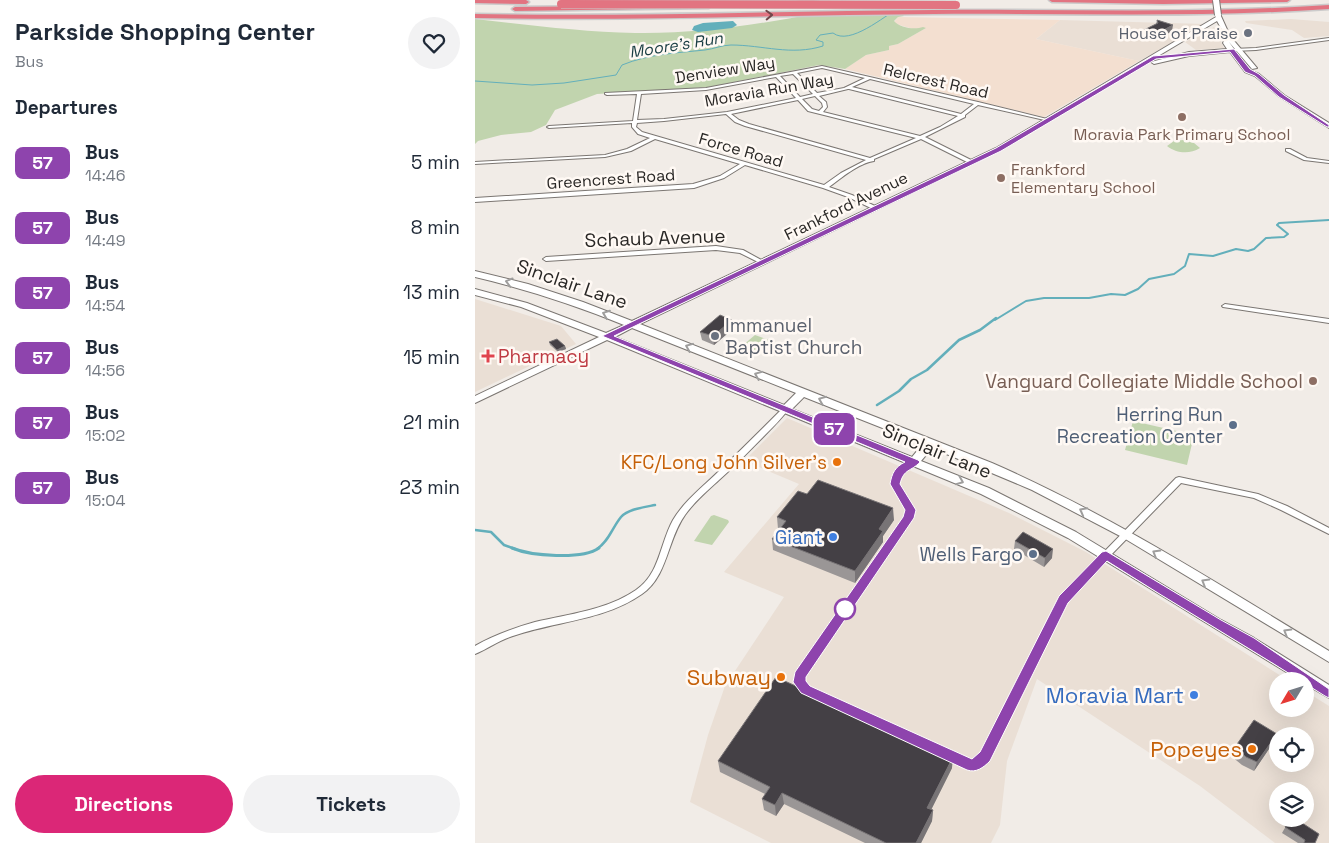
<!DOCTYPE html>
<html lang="en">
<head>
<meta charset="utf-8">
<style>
	:root { --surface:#fff; --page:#f2f2f3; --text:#1f2937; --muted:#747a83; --accent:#db2777 }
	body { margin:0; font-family:"Space Grotesk",sans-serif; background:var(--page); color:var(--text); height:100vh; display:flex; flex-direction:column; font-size:19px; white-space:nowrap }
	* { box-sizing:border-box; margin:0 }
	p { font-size:16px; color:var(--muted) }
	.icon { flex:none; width:28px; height:28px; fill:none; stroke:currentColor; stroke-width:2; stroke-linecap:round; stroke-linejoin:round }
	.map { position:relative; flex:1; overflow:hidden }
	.drawer { display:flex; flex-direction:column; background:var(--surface); width:475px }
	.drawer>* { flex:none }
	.badge { padding:0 10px; border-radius:8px; font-size:18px; line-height:32px }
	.needle { width:32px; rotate:232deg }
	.tools { position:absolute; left:794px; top:672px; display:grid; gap:10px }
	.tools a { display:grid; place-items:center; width:45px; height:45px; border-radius:50%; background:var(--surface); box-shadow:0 5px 20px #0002; font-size:25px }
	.map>.badge { position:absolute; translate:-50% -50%; box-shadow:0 0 0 2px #fff }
	h2 { padding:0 15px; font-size:19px; line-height:45px }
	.round { display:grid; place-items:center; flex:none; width:52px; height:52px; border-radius:26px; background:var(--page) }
	.overview { display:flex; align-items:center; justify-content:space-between; height:85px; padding:0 15px }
	h1 { font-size:24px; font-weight:800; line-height:38px }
	.button { display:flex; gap:10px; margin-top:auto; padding:10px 15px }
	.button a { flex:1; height:58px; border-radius:30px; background:var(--accent); color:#fff; font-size:20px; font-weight:800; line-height:58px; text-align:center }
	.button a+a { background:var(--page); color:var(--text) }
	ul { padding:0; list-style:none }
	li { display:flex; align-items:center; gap:15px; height:65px; padding:0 15px }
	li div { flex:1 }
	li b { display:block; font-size:19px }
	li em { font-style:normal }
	li .badge { min-width:55px; font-weight:700; text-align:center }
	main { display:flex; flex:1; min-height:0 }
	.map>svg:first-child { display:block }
</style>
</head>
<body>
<main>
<section class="drawer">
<div class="overview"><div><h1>Parkside Shopping Center</h1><p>Bus</p></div><a class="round"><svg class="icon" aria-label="heart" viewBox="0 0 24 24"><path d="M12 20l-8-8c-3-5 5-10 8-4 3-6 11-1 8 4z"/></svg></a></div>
<h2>Departures</h2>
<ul>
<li><span class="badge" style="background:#8e44ad;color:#fff">57</span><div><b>Bus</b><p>14:46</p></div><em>5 min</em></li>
<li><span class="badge" style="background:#8e44ad;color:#fff">57</span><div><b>Bus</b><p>14:49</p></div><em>8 min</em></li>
<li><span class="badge" style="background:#8e44ad;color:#fff">57</span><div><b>Bus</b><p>14:54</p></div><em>13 min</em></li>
<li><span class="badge" style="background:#8e44ad;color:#fff">57</span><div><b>Bus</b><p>14:56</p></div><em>15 min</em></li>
<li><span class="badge" style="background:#8e44ad;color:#fff">57</span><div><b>Bus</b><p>15:02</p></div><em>21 min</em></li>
<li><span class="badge" style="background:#8e44ad;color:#fff">57</span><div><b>Bus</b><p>15:04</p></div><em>23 min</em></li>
</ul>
<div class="button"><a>Directions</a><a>Tickets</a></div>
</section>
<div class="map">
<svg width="854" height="843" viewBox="0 0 854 843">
	<rect width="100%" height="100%" fill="#f1ece7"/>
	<path fill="#eadfd5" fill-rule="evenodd" d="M816,19L854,22V36L829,38L817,30L771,23L770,21Z
		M585,20L731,24L664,61L561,39Z
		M739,27L749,48L721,50L710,42Z
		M0,299L86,326L101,344L0,392Z
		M312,418L534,513L611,552L814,681H802V709H830V691L854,706V843H800L725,786L562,679L532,761L525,825L516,843H296L215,802L233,735L250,686L309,597L249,572L324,484L269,461ZM802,736H830V764H802ZM802,791H830V819H802Z"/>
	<path fill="#f3dfd0" d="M423,17L585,20L561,39L664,61L569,117L370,69L391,55L414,50V46L423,44L451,28L438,29L421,24L419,22Z"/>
	<path fill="#c1d4ae" d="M338,14L360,16L427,14L429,16L423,17L419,21C425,28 440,30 448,27L451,28L423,44L414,46V50L391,55L370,69L344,65L234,87L122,94L80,110L71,125L56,132L26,135L3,141L0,144V19C53,25 107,32 160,33C220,34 280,25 338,14Z
		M708,140L719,143L725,148C714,155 701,153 692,146L699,141Z
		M280,335L297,341L284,353L267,346Z
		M658,421L719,435L712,465L650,450Z
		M239,515L253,520L254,522L237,545L219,541L236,516Z"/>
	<path fill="#63afbb" d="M258,21L262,25L257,28L223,32L217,30L219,26L228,23Z"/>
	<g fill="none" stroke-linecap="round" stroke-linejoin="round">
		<path stroke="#63afbb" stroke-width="1" d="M0,81L57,85L89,83L141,75L147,65C174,54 201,53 230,50C239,49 247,45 256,45C288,45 316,56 348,46V42L341,40L345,35L358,33C375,46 409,16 424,8"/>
		<path stroke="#63afbb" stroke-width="2" d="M520,320L551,301L569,298H614L636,294L650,295L663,289L674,279L699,274L710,266L714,254L738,256L761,249L773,251L779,249L791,238L809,237L813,234L802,225L804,223L854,220"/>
		<path stroke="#63afbb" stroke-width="2.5" d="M402,405L424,391L436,379L452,370L484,340L505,330L521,318
			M0,530L16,532L29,545L40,549
			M122,549C134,541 137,528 146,517C153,509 170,507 180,505"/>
		<path stroke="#63afbb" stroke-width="3" d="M37,548C56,556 107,560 124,548"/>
		<g stroke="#7b7672" stroke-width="2">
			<path id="street" d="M854,38V40L781,50L758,51L756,50L758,49L781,48Z
				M347,66L503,102L576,120L574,121L503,105L490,115V117L450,137L498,161V163H494L446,139L399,159V161C384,163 366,178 354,187L377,195L402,207V209L400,210L373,197L348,188L270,165L249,178L219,188L0,202V198L218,184L245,176L265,164L180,139L156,151L130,157L0,164V162L130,155L152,149L175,138L163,134L157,127V123L74,128L72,127L74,126L158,121L162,94L132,95L130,94V93L231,88ZM347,68L390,78L369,88L342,93L322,73ZM318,74L338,94L325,97L305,76ZM301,77L321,98L252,112L189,119L162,120L166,94L231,90ZM395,79L499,104L486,114L377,87ZM373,89H374L483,116L465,127L445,136L348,112L352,107L351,102L344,96ZM340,96L347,103L348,107L344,111L337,109L327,99ZM323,100L333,111L441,138L395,158L274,124L264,120L256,114ZM251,114L260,122L270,126L391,160L366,173L349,185L167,132L161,127L162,123L189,121Z
				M811,149H815L832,158L854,161V163L829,160L811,151Z
				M241,246L268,250L290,262L289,263H285L265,253L241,250L71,261L68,259L71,257Z
				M750,304L854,319V323L748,307L747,306Z
				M308,408H310L313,410C306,419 298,427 290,435C275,450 260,466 244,480C232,491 219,502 210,515C192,540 193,576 167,594C130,620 83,621 41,635C26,639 14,648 0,654V646C19,635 39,628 60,622C94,614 132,610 161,590C185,574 185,543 198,520C210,500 229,486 245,470C266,450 287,429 308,408Z
				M704,477L783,494L812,506L854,528V534L806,510L779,498L706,483L634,557L631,558L628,557L627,555L628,553L701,478Z"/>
		</g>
		<g stroke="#7b7672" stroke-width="2">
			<path id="secondary" d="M741,14H745L755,36L782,68L777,69L754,42L774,70L784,74L809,95L854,123V128L805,97L780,76L770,72L755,52L714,56L679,64L676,62L714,52L752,49L748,43L751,37L742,21L525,150L165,324L517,463C636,515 743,584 854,651V662L647,537L557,490L457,448L446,461L514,488L601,532L746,620L779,638L854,685V698L830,684V681H826L593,538L506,494L132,340L0,403V396L124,337L46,307L0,295V289L52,303L131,333L149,325C100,305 51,289 0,277V271L53,284L108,302L157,321L521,148L741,17ZM157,328L321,393L309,405L140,337ZM329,397L448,444L437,457L317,409Z"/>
		</g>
		<g stroke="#cccbcb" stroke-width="3">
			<path id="highway" d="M0,0H51L54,2L51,4L0,3Z
				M218,0H246L243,2L221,3Z
				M324,0H343L317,5L314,3Z
				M574,0H815L812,2L688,4L577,2Z
				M232,5L235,7L234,8L40,11L37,9L40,7Z
				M854,5V9C722,18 591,13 459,14C306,15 153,21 0,18V14C153,17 306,11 459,10C591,9 722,14 854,5Z"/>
		</g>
		<use href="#street" fill="#fff" fill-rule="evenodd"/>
		<use href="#secondary" fill="#fff" fill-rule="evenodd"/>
		<use href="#highway" fill="#e27481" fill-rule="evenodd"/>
		<g stroke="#7b7672" stroke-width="8" stroke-linecap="butt">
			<path id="secondary-bridge" d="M741,0L743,15"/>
		</g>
		<g stroke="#cccbcb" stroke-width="9" stroke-linecap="butt">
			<path id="highway-bridge" d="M86,4L481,5"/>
		</g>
		<use href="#secondary-bridge" stroke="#fff" stroke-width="6"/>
		<use href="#highway-bridge" stroke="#e27481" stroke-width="8"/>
	</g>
	<path fill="#9a9696" d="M682,20L697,31L680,41L668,37L669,30L681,24Z
		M257,320L259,328L239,345L227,340L225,332Z
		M74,342L90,346L91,349L83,352L75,345Z
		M332,494L419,520L408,536V542L380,583L298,550L297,539L304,529H303L302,517Z
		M540,541L577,558L569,567L539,549Z
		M358,703L411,723V727L477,768L456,810H458L457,821L446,843H390L309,804L301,816L289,810L287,799L290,794L245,772L243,761Z
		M802,734L798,743L779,771L767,765L756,756L760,747Z
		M815,819L840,843H823L807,833Z"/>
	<path fill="#787476" d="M698,25L697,31L680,41L681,34Z
		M257,320L259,328L239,345L238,336Z
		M90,346L91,349L83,352L82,350Z
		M418,508L419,520L408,536V542L380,583V571L404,529Z
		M578,549L577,558L569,567L570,558Z
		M802,734L798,743L779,771L782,762Z
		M478,757L477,768L452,818V808Z
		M307,793L309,804L301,816L300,805Z
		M458,810L457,821L446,843H441Z"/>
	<path fill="#444045" stroke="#787476" d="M682,20L698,25L681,34L669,30L683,23Z
		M245,315L257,320L238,336L225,332Z
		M82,339L90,346L82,350L74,342Z
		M343,480L418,508L404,529L408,531L380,571L297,539L311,521L302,517L323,491L332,494Z
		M548,532L578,549L570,558L540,541Z
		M301,677L358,703L360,700L411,723L409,726L478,757L452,808L458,810L441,843H411L307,793L300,805L287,799L295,787L243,761Z
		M779,720L802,734L782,762L771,757L760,747Z
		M815,819H821L844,834L840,843H829L830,840L810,827Z"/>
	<defs><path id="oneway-chevron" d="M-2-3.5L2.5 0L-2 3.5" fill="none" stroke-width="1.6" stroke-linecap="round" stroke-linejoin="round" transform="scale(1.25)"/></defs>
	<use stroke="#73464a" href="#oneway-chevron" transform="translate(294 15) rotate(-2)"/>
	<g stroke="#9f9e9d">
		<use href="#oneway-chevron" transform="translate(34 282) rotate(-165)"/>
		<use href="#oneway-chevron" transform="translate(131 314) rotate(-159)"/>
		<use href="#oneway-chevron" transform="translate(214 347) rotate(-158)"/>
		<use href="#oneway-chevron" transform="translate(283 375) rotate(-158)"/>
		<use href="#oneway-chevron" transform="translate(347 400) rotate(-158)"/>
		<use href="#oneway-chevron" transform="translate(485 481) rotate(22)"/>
		<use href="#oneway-chevron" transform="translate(608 511) rotate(-152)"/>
		<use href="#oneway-chevron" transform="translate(681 553) rotate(-149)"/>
		<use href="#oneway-chevron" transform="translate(730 582) rotate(-149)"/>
		<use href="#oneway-chevron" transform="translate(812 632) rotate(-149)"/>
	</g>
	<path fill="#8e44ad" stroke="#fff" d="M759,49L775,69L784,74L809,95L854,125V127H852L804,97L780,76L770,72L755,52L681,59L526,151L139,336L443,460L445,462C436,472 429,468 425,484L441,510L439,518L331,677V681L335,686L497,759L505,752L584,596L627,552L631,551L746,620L779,638L854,689V698L850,696C778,650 704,607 632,561L593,603L515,761C508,768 501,773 492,770L326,693L318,682L320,672L428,517L430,510L415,484C417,473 420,467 430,462L127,336L521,148L678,56Z"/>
	<g fill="#6b7280" stroke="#fff9f4" stroke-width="2">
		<circle cx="773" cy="33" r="5"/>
		<circle cx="240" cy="336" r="5"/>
	</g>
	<g fill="#8d6e63" stroke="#fff9f4" stroke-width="2">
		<circle cx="707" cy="117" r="5"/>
		<circle cx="526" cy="178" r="5"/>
		<circle cx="838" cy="381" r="5"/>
	</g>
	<path fill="#e0444e" stroke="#fff9f4" stroke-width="2" d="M10.5 348.5h5v5h5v5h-5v5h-5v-5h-5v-5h5z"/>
	<g fill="#5c6f8a" stroke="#fff9f4" stroke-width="2">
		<circle cx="758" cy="425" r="5"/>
		<circle cx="558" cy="554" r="5"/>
	</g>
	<g fill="#e8710a" stroke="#fff9f4" stroke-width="2">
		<circle cx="362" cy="462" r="5"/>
		<circle cx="306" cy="677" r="5"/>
		<circle cx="777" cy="749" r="5"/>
	</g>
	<g fill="#3f7fe0" stroke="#fff9f4" stroke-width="2">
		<circle cx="358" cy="537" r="5"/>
		<circle cx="719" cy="695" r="5"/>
	</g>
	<circle fill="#fff" stroke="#8e44ad" stroke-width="2.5" cx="370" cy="609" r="10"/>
	<g text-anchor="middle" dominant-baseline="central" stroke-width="5" stroke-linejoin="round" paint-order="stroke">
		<g font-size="16" fill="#5b616d" stroke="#fff9f4" text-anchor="end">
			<text x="763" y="33">House of Praise</text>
		</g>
		<g font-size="16" font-style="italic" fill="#193d43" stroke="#fff9f4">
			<text transform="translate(201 45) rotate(-9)">Moore's Run</text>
		</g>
		<g font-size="16" fill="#292725" stroke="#fff9f4">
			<text transform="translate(250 70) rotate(-9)">Denview Way</text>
			<text transform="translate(461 81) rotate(13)">Relcrest Road</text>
			<text transform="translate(294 90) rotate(-10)">Moravia Run Way</text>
			<text transform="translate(266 150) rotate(16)">Force Road</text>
			<text transform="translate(136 179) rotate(-4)">Greencrest Road</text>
			<text transform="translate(371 206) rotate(-26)">Frankford Avenue</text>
		</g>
		<g font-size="16" fill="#785e54" stroke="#fff9f4">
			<text x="707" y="134">Moravia Park Primary School</text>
			<text x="536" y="169" text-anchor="start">Frankford<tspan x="536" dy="18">Elementary School</tspan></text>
		</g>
		<g font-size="19" fill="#292725" stroke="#fff9f4">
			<text transform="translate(180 238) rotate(-2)">Schaub Avenue</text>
			<text transform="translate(97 284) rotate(19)">Sinclair Lane</text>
			<text transform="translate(462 451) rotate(22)">Sinclair Lane</text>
		</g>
		<g font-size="19" fill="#5b616d" stroke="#fff9f4" text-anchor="start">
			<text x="250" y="325">Immanuel<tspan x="250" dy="22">Baptist Church</tspan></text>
		</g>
		<g font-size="19" fill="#be3a42" stroke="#fff9f4" text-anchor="start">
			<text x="23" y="356">Pharmacy</text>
		</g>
		<g font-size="19" fill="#785e54" stroke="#fff9f4" text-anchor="end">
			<text x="828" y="381">Vanguard Collegiate Middle School</text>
		</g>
		<g font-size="19" fill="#4e5e75" stroke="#fff9f4" text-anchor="end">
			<text x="748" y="414">Herring Run<tspan x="748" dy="22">Recreation Center</tspan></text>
			<text x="548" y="554">Wells Fargo</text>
		</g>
		<g font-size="19" fill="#c56008" stroke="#fff9f4" text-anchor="end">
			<text x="352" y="462">KFC/Long John Silver’s</text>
		</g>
		<g font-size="19" fill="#366cbe" stroke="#fff9f4" text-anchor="end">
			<text x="348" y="537">Giant</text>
		</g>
		<g font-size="22" fill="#c56008" stroke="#fff9f4" text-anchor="end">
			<text x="296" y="677">Subway</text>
			<text x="767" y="749">Popeyes</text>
		</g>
		<g font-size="22" fill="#366cbe" stroke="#fff9f4" text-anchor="end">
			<text x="709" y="695">Moravia Mart</text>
		</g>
	</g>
</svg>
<div class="tools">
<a><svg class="needle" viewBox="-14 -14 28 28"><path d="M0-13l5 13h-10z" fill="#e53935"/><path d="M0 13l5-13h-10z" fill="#747a83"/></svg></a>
<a><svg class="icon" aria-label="locate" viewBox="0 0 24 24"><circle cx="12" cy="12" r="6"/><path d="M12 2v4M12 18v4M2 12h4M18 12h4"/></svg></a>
<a><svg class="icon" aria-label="layers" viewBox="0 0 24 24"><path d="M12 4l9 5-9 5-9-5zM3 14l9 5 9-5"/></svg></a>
</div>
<b class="badge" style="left:359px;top:429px;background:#8e44ad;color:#fff">57</b>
</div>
</main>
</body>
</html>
